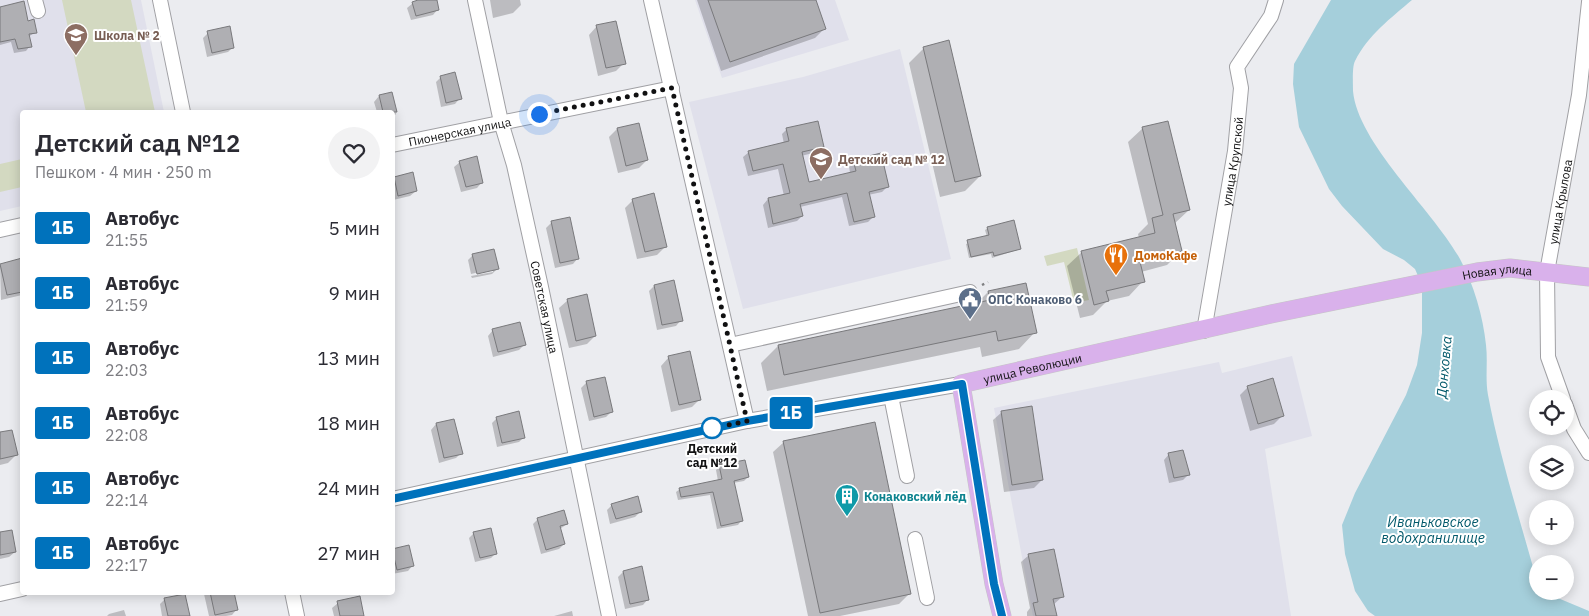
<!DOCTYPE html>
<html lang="ru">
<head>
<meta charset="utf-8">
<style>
	:root { --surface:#fff; --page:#f2f2f3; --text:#2b2b33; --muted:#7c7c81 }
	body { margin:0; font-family:"IBM Plex Sans",sans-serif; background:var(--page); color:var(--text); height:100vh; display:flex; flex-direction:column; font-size:19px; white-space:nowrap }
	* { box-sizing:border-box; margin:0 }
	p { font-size:16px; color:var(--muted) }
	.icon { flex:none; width:28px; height:28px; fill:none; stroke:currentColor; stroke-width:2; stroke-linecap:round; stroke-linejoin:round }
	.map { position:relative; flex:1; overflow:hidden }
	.details { position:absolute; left:20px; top:110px; width:375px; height:485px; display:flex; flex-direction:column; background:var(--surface); border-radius:5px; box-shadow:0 2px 12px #0003 }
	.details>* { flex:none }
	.badge { padding:0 10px; border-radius:4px; font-size:18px; line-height:32px }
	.controls { position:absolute; left:1529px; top:390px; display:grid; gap:10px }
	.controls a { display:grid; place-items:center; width:45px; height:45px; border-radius:50%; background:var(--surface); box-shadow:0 2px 12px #0003; font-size:25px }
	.you { position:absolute; width:25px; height:25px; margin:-12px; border:4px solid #fff; border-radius:50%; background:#1a73e8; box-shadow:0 0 0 8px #1a73e833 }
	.map>.badge { position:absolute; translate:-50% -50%; box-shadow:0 0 0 2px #fff }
	.round { display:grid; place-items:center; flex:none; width:52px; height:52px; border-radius:26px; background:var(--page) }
	.head { display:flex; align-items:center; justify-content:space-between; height:85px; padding:0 15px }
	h1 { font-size:24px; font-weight:600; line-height:38px }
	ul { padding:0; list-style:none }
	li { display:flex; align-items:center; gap:15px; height:65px; padding:0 15px }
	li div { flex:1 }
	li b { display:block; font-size:19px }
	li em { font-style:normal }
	li .badge { min-width:55px; font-weight:700; text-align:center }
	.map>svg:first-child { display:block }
</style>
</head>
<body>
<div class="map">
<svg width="1589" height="616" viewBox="0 0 1589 616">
	<rect width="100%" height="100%" fill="#ebecf0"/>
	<path fill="#e0e0eb" d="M0,0H141L164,112H22V206L0,211Z
		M695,0H835L849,40L722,78Z
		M900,49L951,259L743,309L689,102L803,77Z
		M1292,356L1312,436L1265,449L1291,616H1033L994,408L1219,362L1222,373Z"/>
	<path fill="#d3d9c1" d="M62,0H131L155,112H86Z
		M22,159V187L0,192V164Z
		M1077,248L1089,300L1074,303L1064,262L1047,266L1044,256Z"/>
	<path fill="#a5cfdb" d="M1331,0H1412C1391,18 1368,35 1355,61C1352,67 1353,83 1353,91C1358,144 1433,210 1460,259C1474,285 1483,316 1486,345C1488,362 1485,378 1488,395C1499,453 1517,510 1533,567L1537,574L1538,591H1549L1553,596L1589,611V616H1375L1368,611L1355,591L1345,554L1342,525L1355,493L1406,395L1417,365L1422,333V285L1415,269L1404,260L1383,249L1342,206L1329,189L1299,127L1293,84L1294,64Z"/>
	<path fill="#0003" d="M423,0H436L438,9L433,15L411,20L407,8L413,3Z
		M490,0H520L521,5L513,13L493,18Z
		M697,0H802L824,29L815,38L721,71Z
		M0,8L27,22L36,32L28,37L30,46L26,51L14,53L11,42L0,45Z
		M597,26L624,63L616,71L598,76L589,35Z
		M208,33L233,47L228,52L207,57L203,38Z
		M924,48L980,176L965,191L940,197L909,63Z
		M441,77L460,98L455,104L441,107L436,82Z
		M391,93L396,114L392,118V112H377L374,102L379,96Z
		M638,124L647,160L639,168L618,173L609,137L617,129Z
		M1143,128L1189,210L1174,224L1181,251L1167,265L1141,272L1143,281L1129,296L1107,301L1093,315L1080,318L1067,266L1082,252L1139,238L1138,234L1148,224L1128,142Z
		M787,129L823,147L817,152L801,156L808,183L850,173L849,166L854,161L887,187L882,192L868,195L873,217L868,222L849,226L842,197L800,207L802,216L797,221L768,228L763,205L768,199L784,196L778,169L748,176L743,157L749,152L784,144L782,134Z
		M460,162L482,182L477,188L461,192L454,167Z
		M395,178L416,191L410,196L393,200L392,180Z
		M633,200L665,247L657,255L637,259L625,208Z
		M569,219L578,258L573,264L555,268L546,228L551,223Z
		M988,228L1020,249L992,258L991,254L969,258L966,244L987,237L985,230Z
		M473,255L497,269L492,274L472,278L471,276L493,272V269L471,274L468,260Z
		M22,260V295L1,300L0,265Z
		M673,282L681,320L676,326L657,330L649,291L654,286Z
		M988,292L1035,332L1019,349L982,357L980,347L767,391L761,363L778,346L975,305Z
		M568,300L595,336L587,344L569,348L559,308Z
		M493,330L524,345L519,350L493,357L488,336Z
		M669,357L700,399L692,407L671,412L661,366Z
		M587,382L611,412L606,417L589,421L581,388Z
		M1248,387L1282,416L1274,424L1250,431L1240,395Z
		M1002,412L1042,480L1034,488L1004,492L993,420Z
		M497,418L524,437L519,442L497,447L492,423Z
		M436,424L461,453L456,458L439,463L431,430Z
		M0,434L16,455L8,463L0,465Z
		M784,442L910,593L899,604L840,616H808L773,452Z
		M1169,454L1188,475L1183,480L1169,483L1164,460Z
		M720,466L748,477L744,481L733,483L741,521L738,525L717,529L710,495L678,500L676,492L680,489L718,481L716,470Z
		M612,505L641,511L635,517L610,524L607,510Z
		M538,519L567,524L560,529L564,544L559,549L541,554L533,524Z
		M474,533L496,553L491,558L475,562L469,538Z
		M0,534L15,552L9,557L0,559Z
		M392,551L413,565L408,571L392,574Z
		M1029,555L1062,597L1053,605L1056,616H1027V612L1030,608L1021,562Z
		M623,572L648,599L643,605L625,609L618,577Z
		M206,592H233L237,609L232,615L226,616H209L204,594Z
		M165,599L188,616H162L160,604Z
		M338,603L363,616H334L332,608Z
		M124,610L126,616H107L109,614Z
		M572,611L573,616H554Z"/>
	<path fill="#afafb3" stroke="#79797c" d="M418,0H437L439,10L416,16L412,2Z
		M708,0H816L826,29L730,62Z
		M24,1L28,21L34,19L37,33L29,34L32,47L18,49L15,39L0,42V7Z
		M616,21L626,64L606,68L596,25Z
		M230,26L234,48L212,53L207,31Z
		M949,40L981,176L955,182L923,47Z
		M455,72L462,99L446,103L440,76Z
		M392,92L397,112H383L379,95Z
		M818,121L824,147L802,152L809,182L856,171L853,160L881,153L889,187L869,192L875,217L854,222L847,193L800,204L803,216L773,224L768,198L790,193L783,164L753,171L748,151L789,141L786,128Z
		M1168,121L1190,210L1173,214L1182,251L1140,262L1145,282L1106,291L1109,301L1094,305L1081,251L1155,233L1152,218L1163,215L1142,127Z
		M639,123L648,160L626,166L617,128Z
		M477,156L483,183L466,187L459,161Z
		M413,172L417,191L398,196L394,177Z
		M654,193L667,247L645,252L632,199Z
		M570,217L579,259L560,263L551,221Z
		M1014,220L1021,249L994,256L993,252L971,257L967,240L989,235L987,227Z
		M494,249L499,269L477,274L472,254Z
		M22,258V292L7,295L0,264Z
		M674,280L683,321L662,325L654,285Z
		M1026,283L1037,333L998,341L996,331L784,375L778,345L990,300L988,291Z
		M587,294L596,336L576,341L567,299Z
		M520,322L526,345L498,352L492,329Z
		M690,351L701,400L679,405L668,356Z
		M605,377L613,412L594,417L586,381Z
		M1273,378L1284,416L1258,424L1247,386Z
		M1032,406L1043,480L1012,485L1001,411Z
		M519,411L525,438L502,443L496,417Z
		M454,419L463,454L444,458L436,423Z
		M875,422L911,594L820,613L783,441Z
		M12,430L18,455L0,459V432Z
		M1183,450L1190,475L1174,478L1168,453Z
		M745,460L749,477L734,481L743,521L721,526L713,492L681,497L679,488L722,479L719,465Z
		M638,496L642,512L616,519L611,504Z
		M564,510L568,524L560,526L565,544L546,550L537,518Z
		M491,528L497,554L480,558L473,532Z
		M12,530L16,552L0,555V532Z
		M409,545L414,566L397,570L392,549Z
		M1054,549L1064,597L1053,599L1057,616H1036L1033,603L1038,602L1028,554Z
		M642,566L649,600L630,604L623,571Z
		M210,592H234L238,610L215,615Z
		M185,594L190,616H168L164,598Z
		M360,596L364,616H340L337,601Z"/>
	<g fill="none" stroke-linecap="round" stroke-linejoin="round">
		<g stroke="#a0a0a4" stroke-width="16">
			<g id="minor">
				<path d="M35,0L38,11"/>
				<path d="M160,0L183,112"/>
				<path id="s1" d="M475,0L501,122L514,165L541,287L609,616"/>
				<path d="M651,0L747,421"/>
				<path id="s2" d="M392,145L672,88"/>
				<path d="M0,230L22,225"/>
				<path id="s3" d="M1204,331L1235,151L1241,88L1237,67L1271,16L1276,0"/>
				<path d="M730,345L970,292"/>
				<path d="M891,396L907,476"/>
				<path id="s4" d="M1563,399L1548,357L1547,272L1579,95L1589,2"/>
				<path d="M1565,404L1574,429L1589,453"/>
				<path d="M392,499L747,421L961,384"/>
				<path d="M915,539L927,598"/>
				<path d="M292,592L297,616"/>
				<path d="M0,594L22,589"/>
			</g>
		</g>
		<g stroke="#c6c6c6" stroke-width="19">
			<g id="major">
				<path id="s5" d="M1002,616L994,584L961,384L1271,314L1477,272L1510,268L1589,277"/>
			</g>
		</g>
		<path stroke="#7e7f81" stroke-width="2.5" stroke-dasharray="2.5 4" stroke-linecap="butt" d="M982,285L988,282"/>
		<use href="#minor" stroke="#fff" stroke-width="14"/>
		<use href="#major" stroke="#d9b1eb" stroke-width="18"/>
	</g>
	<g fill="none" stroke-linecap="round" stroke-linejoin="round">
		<g stroke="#fff" stroke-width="11">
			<path id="line" d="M392,499L747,421L962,384L994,584L1002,616"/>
		</g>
		<use href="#line" stroke="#0072bc" stroke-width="8"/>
		<path stroke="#111112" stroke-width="5" stroke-dasharray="0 9" d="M539,114L672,88L747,421L709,429L712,428"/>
	</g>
	<defs>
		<g id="school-pin" transform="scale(1.25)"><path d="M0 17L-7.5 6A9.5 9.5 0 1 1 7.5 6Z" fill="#8d6e63" stroke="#fff"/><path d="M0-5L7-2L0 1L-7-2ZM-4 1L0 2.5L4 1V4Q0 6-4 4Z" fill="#fff"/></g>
		<g id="restaurant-pin" transform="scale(1.25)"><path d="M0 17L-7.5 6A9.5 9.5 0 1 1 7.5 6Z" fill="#e8710a" stroke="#fff"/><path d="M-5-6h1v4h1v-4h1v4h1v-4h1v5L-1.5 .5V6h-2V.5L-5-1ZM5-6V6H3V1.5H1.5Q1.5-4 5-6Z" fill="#fff"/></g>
		<g id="civic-pin" transform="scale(1.25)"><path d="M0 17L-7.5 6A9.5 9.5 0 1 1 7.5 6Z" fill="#5c6f8a" stroke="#fff"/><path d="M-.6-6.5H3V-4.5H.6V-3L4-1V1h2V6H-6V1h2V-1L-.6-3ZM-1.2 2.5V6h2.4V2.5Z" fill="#fff"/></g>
		<g id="building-pin" transform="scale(1.25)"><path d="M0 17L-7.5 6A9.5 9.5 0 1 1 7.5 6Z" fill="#0f9aa8" stroke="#fff"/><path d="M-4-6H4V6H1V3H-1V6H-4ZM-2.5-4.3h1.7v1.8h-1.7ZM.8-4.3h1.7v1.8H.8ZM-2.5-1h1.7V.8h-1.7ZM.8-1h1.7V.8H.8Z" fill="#fff"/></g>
	</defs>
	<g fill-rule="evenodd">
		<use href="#school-pin" x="76" y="35"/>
		<use href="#school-pin" x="821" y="159"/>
		<use href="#restaurant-pin" x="1116" y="255"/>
		<use href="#civic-pin" x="970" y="299"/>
		<use href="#building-pin" x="847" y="496"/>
	</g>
	<circle fill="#fff" stroke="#0072bc" stroke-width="2.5" cx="712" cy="428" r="10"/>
	<g text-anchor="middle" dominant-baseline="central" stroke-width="4" stroke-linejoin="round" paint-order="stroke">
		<g font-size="12" font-weight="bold" fill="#785e54" stroke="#fff" text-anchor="start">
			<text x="94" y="35">Школа № 2</text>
			<text x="838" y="159">Детский сад № 12</text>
		</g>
		<g font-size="12" fill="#111112" stroke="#fff">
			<text stroke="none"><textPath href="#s2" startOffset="69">Пионерская улица</textPath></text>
			<text stroke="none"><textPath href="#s3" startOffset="172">улица Крупской</textPath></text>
			<text stroke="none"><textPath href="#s4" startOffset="201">улица Крылова</textPath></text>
			<text stroke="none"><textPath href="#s5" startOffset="784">Новая улица</textPath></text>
			<text stroke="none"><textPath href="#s1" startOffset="315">Советская улица</textPath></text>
			<text stroke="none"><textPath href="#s5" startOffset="309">улица Революции</textPath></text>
		</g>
		<g font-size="12" font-weight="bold" fill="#c56008" stroke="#fff" text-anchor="start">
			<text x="1134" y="255">ДомоКафе</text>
		</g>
		<g font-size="12" font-weight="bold" fill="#4e5e75" stroke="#fff" text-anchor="start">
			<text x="988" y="299">ОПС Конаково 6</text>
		</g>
		<g font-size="12" font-weight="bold" fill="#111112" stroke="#fff">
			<text x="712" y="448">Детский<tspan x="712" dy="14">сад №12</tspan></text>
		</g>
		<g font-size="12" font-weight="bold" fill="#0d838f" stroke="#fff" text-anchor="start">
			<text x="864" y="496">Конаковский лёд</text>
		</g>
		<g font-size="14" font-style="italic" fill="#00586a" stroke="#fff">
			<text transform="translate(1444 367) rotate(-85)">Донховка</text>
			<text x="1433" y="522">Иваньковское<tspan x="1433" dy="16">водохранилище</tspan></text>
		</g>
	</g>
</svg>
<div class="controls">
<a><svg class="icon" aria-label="locate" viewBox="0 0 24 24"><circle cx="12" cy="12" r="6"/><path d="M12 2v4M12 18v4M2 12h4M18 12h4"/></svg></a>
<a><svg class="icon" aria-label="layers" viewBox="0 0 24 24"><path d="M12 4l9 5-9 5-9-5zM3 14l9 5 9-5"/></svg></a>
<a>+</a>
<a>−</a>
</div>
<div class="you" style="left:539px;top:114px"></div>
<b class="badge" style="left:791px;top:413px;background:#0072bc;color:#fff">1Б</b>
<section class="details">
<div class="head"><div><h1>Детский сад №12</h1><p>Пешком · 4 мин · 250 m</p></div><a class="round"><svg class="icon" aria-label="heart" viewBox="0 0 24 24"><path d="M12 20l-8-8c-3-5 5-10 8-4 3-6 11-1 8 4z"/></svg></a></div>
<ul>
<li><span class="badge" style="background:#0072bc;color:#fff">1Б</span><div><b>Автобус</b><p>21:55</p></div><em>5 мин</em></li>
<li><span class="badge" style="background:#0072bc;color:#fff">1Б</span><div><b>Автобус</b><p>21:59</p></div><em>9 мин</em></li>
<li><span class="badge" style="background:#0072bc;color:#fff">1Б</span><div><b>Автобус</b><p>22:03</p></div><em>13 мин</em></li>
<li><span class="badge" style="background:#0072bc;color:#fff">1Б</span><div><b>Автобус</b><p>22:08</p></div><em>18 мин</em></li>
<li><span class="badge" style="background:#0072bc;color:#fff">1Б</span><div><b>Автобус</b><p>22:14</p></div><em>24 мин</em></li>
<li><span class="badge" style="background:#0072bc;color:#fff">1Б</span><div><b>Автобус</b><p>22:17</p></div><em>27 мин</em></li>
</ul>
</section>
</div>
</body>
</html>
